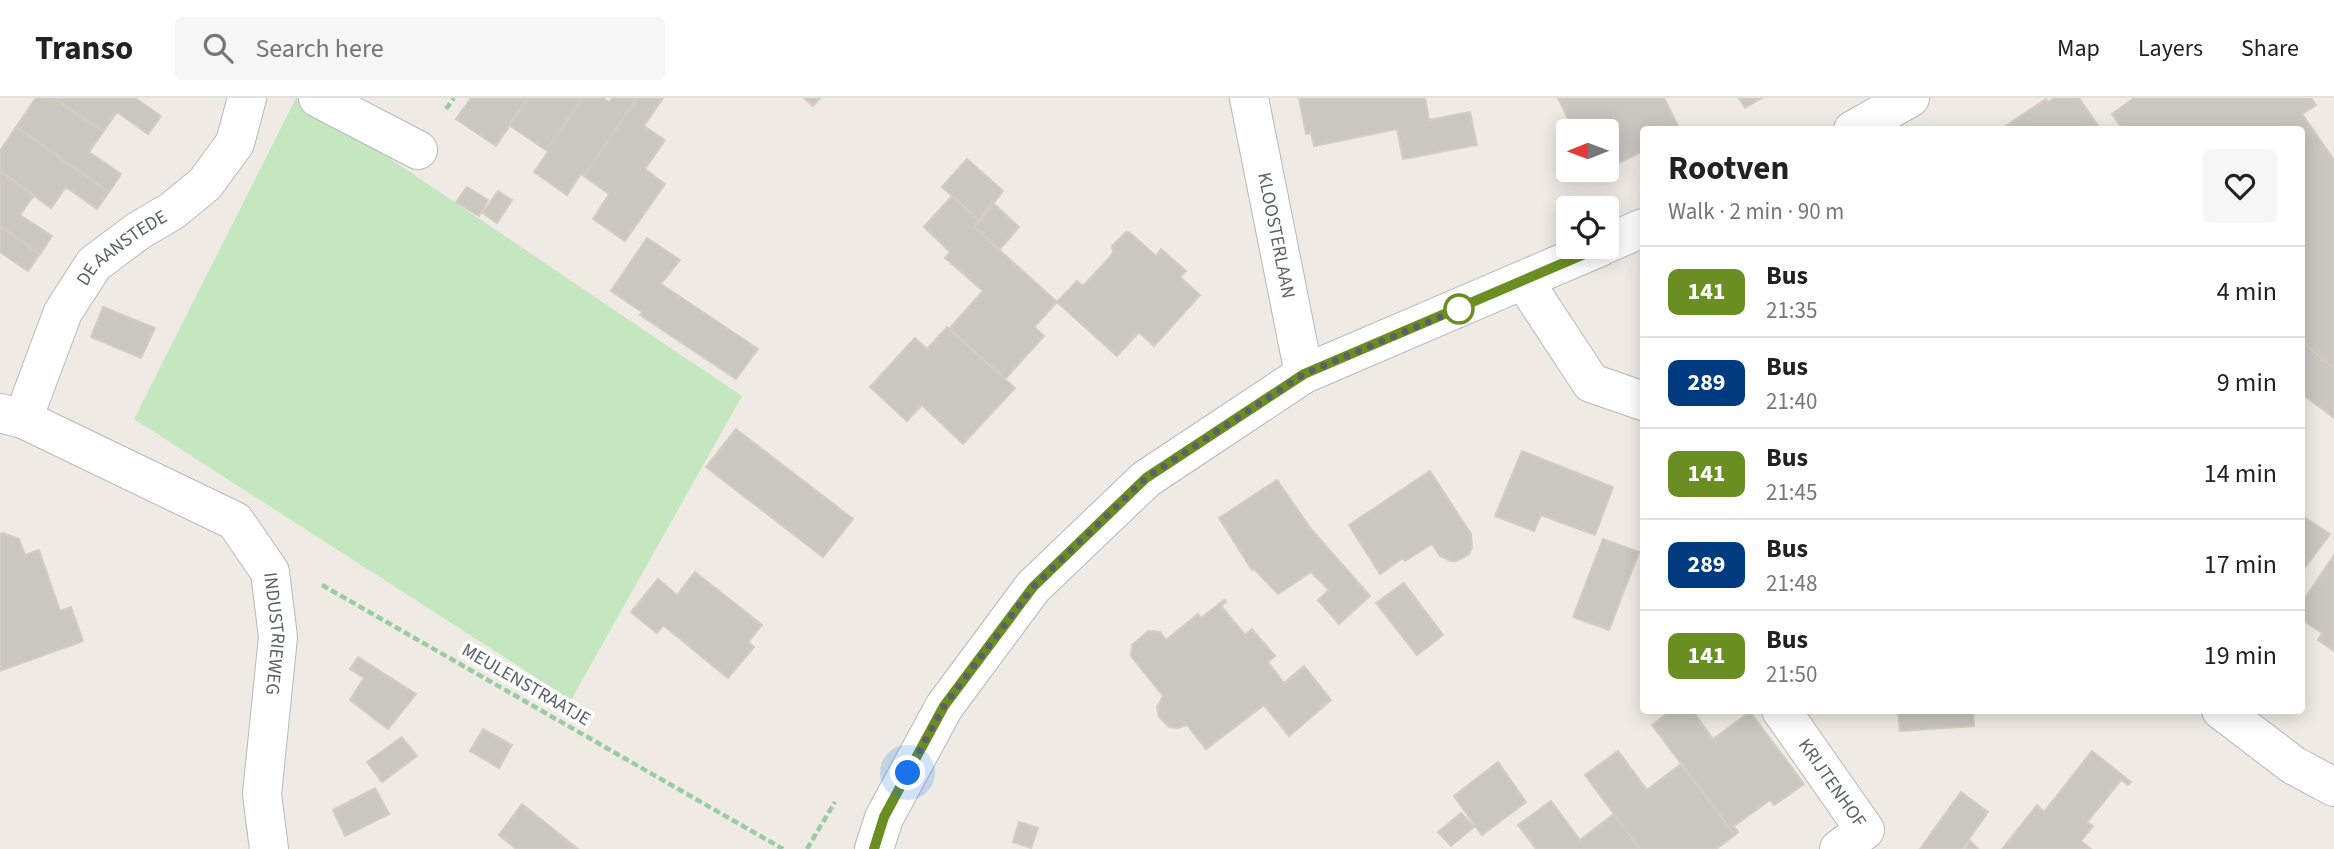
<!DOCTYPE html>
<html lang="en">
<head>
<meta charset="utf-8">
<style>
	:root { --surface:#fff; --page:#f6f6f6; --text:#222; --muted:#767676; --line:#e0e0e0 }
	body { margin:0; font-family:"Source Sans 3",sans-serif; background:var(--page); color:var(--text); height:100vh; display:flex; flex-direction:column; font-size:26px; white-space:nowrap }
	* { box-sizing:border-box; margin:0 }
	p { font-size:23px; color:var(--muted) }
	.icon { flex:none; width:38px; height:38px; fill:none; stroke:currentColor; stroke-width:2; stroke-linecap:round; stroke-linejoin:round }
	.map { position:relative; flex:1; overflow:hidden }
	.panel { position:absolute; left:1640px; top:28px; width:665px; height:588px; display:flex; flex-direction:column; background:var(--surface); border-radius:7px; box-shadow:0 4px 18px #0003 }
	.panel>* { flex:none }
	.badge { padding:0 14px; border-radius:10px; font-size:24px; line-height:46px }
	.needle { width:46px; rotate:269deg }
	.tools { position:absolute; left:1556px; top:21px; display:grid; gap:14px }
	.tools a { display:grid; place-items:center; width:63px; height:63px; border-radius:7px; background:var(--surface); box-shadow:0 4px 18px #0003; font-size:35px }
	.you { position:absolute; width:35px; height:35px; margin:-18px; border:5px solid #fff; border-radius:50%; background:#1a73e8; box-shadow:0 0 0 10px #1a73e833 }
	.map>.badge { position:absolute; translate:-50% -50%; box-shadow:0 0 0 4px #fff }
	.round { display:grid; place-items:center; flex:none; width:74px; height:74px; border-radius:7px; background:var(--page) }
	.summary { display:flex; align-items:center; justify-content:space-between; height:119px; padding:0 28px }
	h1 { font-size:33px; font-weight:700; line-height:52px }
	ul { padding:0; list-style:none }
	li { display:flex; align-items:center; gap:21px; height:91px; padding:0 28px; border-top:2px solid var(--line) }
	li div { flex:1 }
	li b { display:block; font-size:26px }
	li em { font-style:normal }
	li .badge { min-width:77px; font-weight:700; text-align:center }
	header { display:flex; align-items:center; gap:42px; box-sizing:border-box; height:98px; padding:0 35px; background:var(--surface); border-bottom:2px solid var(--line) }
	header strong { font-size:33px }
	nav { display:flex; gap:38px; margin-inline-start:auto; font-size:24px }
	.search { width:490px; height:63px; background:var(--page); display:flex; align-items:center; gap:18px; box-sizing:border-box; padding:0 24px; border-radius:7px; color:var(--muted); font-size:26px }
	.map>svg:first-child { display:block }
</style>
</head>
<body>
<header>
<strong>Transo</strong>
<div class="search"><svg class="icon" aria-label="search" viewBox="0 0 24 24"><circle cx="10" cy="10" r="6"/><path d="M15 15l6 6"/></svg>Search here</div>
<nav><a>Map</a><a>Layers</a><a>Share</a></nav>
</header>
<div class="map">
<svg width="2334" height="751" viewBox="0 0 2334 751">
	<rect width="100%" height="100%" fill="#efebe4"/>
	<path fill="#c5e7c0" d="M296,0H300L742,298L571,602L134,321Z"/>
	<path fill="#cac6c0" stroke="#d4ccc2" stroke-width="2" d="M36,0H54L103,34L89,54L121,76L109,94L16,29Z
		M54,0H135L161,18L148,36L117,14L103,34Z
		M471,0H528L496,48L456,21Z
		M528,0H583L546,52L509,27Z
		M583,0H603L609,5L612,0H637L584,78L581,76L567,97L534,74L548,54L546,52Z
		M637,0H663L644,28L665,42L645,71L665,86L625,143L593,121L609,96L584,78Z
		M804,0H820L813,8Z
		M1299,0H1425L1429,22L1470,14L1477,47L1403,61L1397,31L1314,48L1311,35L1306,36Z
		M1558,0H1664L1680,32H1643V53L1606,71V33H1574Z
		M1739,0H1762L1745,10Z
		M2055,0H2079L2101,32H2006L2004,29L2046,1L2048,4Z
		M2134,0H2311L2316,7L2302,16L2334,62V270L2301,243V32H2123L2112,16Z
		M16,29L109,94L97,111L66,89L51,110L0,73V53Z
		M967,61L1003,93L980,123L942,89Z
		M0,73L34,97L20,117L52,138L40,156L0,128Z
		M467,89L488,102L479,118L456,104Z
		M498,93L512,102L497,125L483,115Z
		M952,98L980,123L974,129L1057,204L1034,229L1044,238L1005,281L949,231L983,193L945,160L950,154L924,129Z
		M992,104L1019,129L999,152L974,129Z
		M0,128L40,156L28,173L0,154Z
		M1126,134L1130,135L1156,158L1161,151L1186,173L1180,179L1200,197L1154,248L1139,234L1117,258L1057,204L1077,183L1083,188L1110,159L1113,154L1112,148Z
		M647,140L680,162L661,186L758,251L736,281L640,217L642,214L611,193Z
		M103,209L155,230L141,260L91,239Z
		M947,229L1015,290L963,346L922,307L907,323L870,289L915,240L927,251Z
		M2301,243L2334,270V320L2301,295Z
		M736,331L853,421L823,459L706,369Z
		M1522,353L1613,389L1595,437L1541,417L1534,433L1495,418Z
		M1430,373L1471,436L1472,450L1469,456L1457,463H1451L1440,458L1432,446L1405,463L1403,460L1380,476L1349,427Z
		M1277,382L1311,431L1370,498L1339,526L1318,502L1329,492L1311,474L1278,496L1254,471L1252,472L1219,420Z
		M2301,417L2330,436L2301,475Z
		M3,435L19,441L25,457L39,452L60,513L71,509L83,543L0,573V436Z
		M1603,441L1639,454L1609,532L1573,519Z
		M2334,457V553L2318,542L2322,535L2301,521V506Z
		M695,474L762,527L748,544L754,549L728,580L663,527L657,535L631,514L658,481L677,497Z
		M1404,485L1443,537L1417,557L1376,505Z
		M1224,502L1226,504L1221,508L1245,537L1252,531L1275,558L1268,564L1284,585L1304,568L1331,602L1289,638L1264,607L1206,651L1187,627L1178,630L1169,629L1159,619L1157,609L1163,598L1131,558L1132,547L1148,533L1160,534L1166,542L1198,516L1201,520Z
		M358,559L416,596L388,631L350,602L364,580L350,571Z
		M1672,612H1692L1713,641L1750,614L1804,686L1774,707L1770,702L1734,728L1738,734L1735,737L1652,627Z
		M1898,612H1973L1974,628L1900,633Z
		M483,631L512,647L499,670L470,653Z
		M402,639L417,658L382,684L367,664Z
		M1618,653L1647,692L1681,666L1735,737L1716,751H1640L1585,677Z
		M2092,653L2131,684L2128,687L2121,682L2087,724L2093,728L2081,743L2091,751H2002L2037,707L2044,714Z
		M1498,664L1526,704L1482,737L1454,698Z
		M375,690L389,716L345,738L333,712Z
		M1961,694L1988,714L1962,751H1920Z
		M1551,703L1580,742L1614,716L1640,751H1536L1518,727Z
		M522,706L578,751H516L499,737Z
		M1461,715L1474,729L1451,748L1438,734Z
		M1019,724L1038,730L1031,750L1013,744Z
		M1970,743L1978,751H1965Z"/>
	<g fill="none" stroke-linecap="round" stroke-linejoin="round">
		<g stroke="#b5b8bc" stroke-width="40">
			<g id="street">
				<path d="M318,0L418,52"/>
				<path id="s1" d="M1249,0L1304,276"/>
				<path d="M1524,183L1591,285L1643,303"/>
				<path id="s2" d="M0,315L23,321L235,423L270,474L278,539L262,696L269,751"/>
				<path id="s3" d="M23,321L63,214L94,166L138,133L172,113L205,86L235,45L247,0"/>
				<path id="s4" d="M1781,612L1865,732L1839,751"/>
				<path d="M2221,612L2293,667L2334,689"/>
			</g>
		</g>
		<g stroke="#b3b8bc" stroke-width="40">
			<path id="secondary" d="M1853,32L1910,0
				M1606,146L1643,130
				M874,751L884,720L944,609L1033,489L1146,381L1304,276L1600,149"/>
		</g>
		<path stroke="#9acba2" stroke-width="4.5" stroke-dasharray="7 3.5" stroke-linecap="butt" d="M446,11L454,0
			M322,487L783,751
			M807,751L835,704"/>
		<use href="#street" stroke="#fff" stroke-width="38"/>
		<use href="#secondary" stroke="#fff" stroke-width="38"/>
	</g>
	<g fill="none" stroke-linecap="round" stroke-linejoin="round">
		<g stroke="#fff" stroke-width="16">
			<path id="line" d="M874,751L884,719L944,608L1033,489L1146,380L1304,276L1601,149"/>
		</g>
		<use href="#line" stroke="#6b8e23" stroke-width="10"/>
		<path stroke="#5c6165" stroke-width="7" stroke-dasharray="0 12.6" d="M908,675L944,608L1033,489L1146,380L1304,276L1459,211"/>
	</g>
	<circle fill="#fff" stroke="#6b8e23" stroke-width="3.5" cx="1459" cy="211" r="14"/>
	<g text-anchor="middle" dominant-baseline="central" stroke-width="7" stroke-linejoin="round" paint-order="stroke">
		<g font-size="19" fill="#5c6165" stroke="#fff">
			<text stroke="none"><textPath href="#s1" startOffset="140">KLOOSTERLAAN</textPath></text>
			<text stroke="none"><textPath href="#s3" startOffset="203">DE AANSTEDE</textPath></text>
			<text stroke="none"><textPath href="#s2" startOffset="383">INDUSTRIEWEG</textPath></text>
			<text transform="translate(526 587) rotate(30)">MEULENSTRAATJE</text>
			<text stroke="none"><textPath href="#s4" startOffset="89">KRIJTENHOF</textPath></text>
		</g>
	</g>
</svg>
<div class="tools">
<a><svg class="needle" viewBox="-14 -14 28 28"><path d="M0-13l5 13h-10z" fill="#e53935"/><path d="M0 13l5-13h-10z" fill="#767676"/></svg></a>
<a><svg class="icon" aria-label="locate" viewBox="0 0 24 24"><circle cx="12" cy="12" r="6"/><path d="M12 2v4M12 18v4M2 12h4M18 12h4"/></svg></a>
</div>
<div class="you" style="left:908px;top:675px"></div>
<section class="panel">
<div class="summary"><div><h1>Rootven</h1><p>Walk · 2 min · 90 m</p></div><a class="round"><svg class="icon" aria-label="heart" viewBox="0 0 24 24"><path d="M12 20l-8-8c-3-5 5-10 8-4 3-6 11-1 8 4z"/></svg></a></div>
<ul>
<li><span class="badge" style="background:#6b8e23;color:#fff">141</span><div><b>Bus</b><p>21:35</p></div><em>4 min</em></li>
<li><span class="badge" style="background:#003b80;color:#fff">289</span><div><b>Bus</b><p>21:40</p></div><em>9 min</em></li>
<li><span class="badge" style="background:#6b8e23;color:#fff">141</span><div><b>Bus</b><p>21:45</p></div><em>14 min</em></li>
<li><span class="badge" style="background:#003b80;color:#fff">289</span><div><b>Bus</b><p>21:48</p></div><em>17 min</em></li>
<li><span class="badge" style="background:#6b8e23;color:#fff">141</span><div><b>Bus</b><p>21:50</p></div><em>19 min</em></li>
</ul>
</section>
</div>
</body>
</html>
